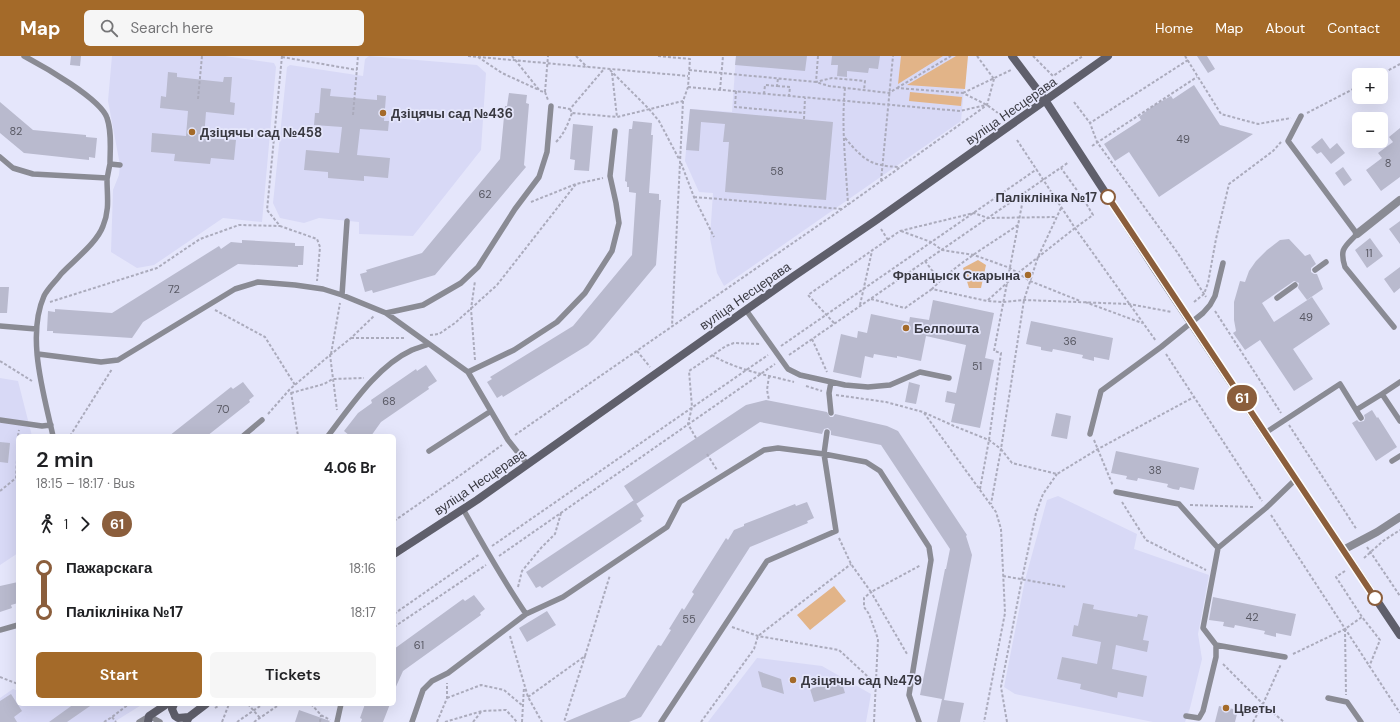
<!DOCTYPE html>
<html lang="en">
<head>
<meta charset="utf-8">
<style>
	:root { --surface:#fff; --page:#f6f6f6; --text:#202124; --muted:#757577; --accent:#a46a29 }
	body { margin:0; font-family:"DM Sans",sans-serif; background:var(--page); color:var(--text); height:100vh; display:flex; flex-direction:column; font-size:15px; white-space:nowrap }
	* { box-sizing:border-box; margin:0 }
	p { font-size:13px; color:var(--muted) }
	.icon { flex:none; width:22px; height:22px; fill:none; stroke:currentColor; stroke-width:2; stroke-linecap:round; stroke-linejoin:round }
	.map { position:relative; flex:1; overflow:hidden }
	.details { position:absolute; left:16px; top:378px; width:380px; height:272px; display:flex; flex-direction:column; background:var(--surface); border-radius:6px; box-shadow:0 4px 16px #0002 }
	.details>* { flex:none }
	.badge { padding:0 8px; border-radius:13px; font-size:14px; line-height:26px }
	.fabs { position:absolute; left:1352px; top:12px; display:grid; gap:8px }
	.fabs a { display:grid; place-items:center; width:36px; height:36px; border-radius:6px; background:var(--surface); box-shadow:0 4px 16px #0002; font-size:20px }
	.map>.badge { position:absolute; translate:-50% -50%; box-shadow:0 0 0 2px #fff }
	.legs { display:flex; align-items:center; gap:6px; height:44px; padding:0 20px; font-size:13px }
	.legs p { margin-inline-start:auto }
	.overview { display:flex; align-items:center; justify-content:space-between; height:68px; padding:0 20px }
	h1 { font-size:22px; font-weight:600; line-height:30px }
	.button { display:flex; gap:8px; margin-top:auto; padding:8px 20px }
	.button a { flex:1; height:46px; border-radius:6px; background:var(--accent); color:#fff; font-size:16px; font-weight:600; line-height:46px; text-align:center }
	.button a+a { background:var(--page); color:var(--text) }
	ul { padding:0 20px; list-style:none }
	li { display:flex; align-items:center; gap:14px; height:44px; font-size:15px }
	li i { display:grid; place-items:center; width:6px; height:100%; margin:0 5px; background:currentColor }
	li i::after { content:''; width:10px; height:10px; margin:-5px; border:3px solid; border-radius:50%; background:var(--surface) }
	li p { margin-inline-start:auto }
	li:first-child i { background:linear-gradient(#0000 50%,currentColor 0) }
	li:last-child i { background:linear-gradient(currentColor 50%,#0000 0) }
	header { display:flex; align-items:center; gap:24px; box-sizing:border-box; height:56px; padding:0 20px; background:var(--accent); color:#fff }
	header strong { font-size:19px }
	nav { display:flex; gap:22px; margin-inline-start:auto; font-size:14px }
	.search { width:280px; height:36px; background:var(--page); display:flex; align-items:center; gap:10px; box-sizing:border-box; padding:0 14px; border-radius:6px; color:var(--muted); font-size:15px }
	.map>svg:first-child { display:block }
</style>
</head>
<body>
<header>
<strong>Map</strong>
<div class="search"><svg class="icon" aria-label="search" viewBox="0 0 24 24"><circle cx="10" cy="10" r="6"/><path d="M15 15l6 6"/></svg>Search here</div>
<nav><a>Home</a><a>Map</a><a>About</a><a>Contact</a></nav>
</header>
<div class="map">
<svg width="1400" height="666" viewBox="0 0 1400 666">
	<rect width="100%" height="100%" fill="#e5e6fb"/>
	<path fill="#d8d9f6" d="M112,0H225L274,7L276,11L262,166L223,162L154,209L137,212L111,196L113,134L119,119L120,109L108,45Z
		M369,0L477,9L486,17L481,94L413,180L359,178V166L319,162L304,167L280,162L273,147L287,11L290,9L363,20L365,3Z
		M736,0H967L961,65L724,230L717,217L710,182L713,137L699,136L685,105L690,53L732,56Z
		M0,322L18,325L32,380H18V497L0,509Z
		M1058,440L1137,478L1134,493L1209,519L1198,578L1202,603L1190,652L1185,666H1153L1015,638L1004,631L1025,524L1047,444Z
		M757,602L822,610L871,638L866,666H708Z
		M13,633L18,635V648H143L114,666H0V642Z"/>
	<path fill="#e2b488" d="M901,0H943L898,28Z
		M956,0H968L965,33L907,29Z
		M910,36L962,41L961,50L909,45Z
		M978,204L986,209L981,232H969L963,212Z
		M834,530L846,545L810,574L797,559Z"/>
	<path fill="#b9bace" d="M71,0H81L80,10L70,9Z
		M736,0H807L805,15L735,9Z
		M832,0H880L878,13L869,12L868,17L847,15V21L837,20L838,9H831Z
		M1197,0H1207L1215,13L1208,17Z
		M168,16L177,17V21L213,25L223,26L224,21H232L230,46L235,47L234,59L206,56L204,82L236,84L234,104L211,102L210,108L174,105L175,98L151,96L152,77L186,80L188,55L160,52L161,40L166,41Z
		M1194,29L1220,69L1253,78L1159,141L1129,96L1115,105L1104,88L1141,64L1139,61L1153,50L1171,40L1173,43Z
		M321,32L331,33L330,40L377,44V39L386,40L384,65H389L388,75L360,73L357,99L390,102L388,122L364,120V125L328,122V116L304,114L306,94L339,97L342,71L314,69L315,57H319Z
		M509,37L527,39L526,47L529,48L524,109L526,111L435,219L373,237L372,234L365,236L360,218L367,216L366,214L422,197L500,103L505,50H507Z
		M0,46L33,74L86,79V81L97,82L95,102L89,101V104L24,97L0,77Z
		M690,53L833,66L826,144L725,136L729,86H723L725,68L701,66L699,95L686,94Z
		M633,65L652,67L651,79H653L649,137L659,138V144H661L656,209L595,282L588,289L503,341L502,339L497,342L487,326L492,323L490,321L573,270L632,199L636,137L629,136V131H627V126L625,125L629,73H632Z
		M573,68L593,70L589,115L574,114L575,104L570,103Z
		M1400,72V121L1381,135L1366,114L1382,102L1378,97L1393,86L1389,81Z
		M1322,82L1330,93L1337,87L1345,97L1331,108L1321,96L1317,98L1311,91Z
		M1343,111L1352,124L1344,130L1335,117Z
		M1400,165V188L1389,173Z
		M1370,182L1383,200L1367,212L1355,194Z
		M1289,183L1305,200L1310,198L1316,208L1311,212V216L1314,218H1317L1323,233L1307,244L1298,232L1299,227L1294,225L1262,247L1274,266L1312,241L1330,268L1293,293L1313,323L1294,335L1260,284L1245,294L1233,277L1236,275L1234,264V246L1240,225L1245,226L1249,215L1256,205L1267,194L1280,184Z
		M242,184L295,187V190H304L303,209H298V211L238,208L143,266L132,282L53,277V275H47L48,255L55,256V253L112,257L219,190L221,193L231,186L242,187Z
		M1400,211V232L1394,237L1384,223Z
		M0,231H9L7,257H0Z
		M933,244L994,257L985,302L994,304L980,372L951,366L955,348L945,346L947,335L956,337L966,289L926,280L921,305L897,300V302L874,298L873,302L865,300L861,322L833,316L841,278L857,282L858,275L867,277L871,258L909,266L910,261L929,264Z
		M1031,265L1113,282L1109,304L1094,301V305L1082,302L1083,299L1053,293L1052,296L1041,294V291L1026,288Z
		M426,309L437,325L428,331L429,333L381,366L371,380H350L344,375L358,357L372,347L371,344L416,313L417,315Z
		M243,326L254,340L249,344L250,346L207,380H169L231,331L233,333Z
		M909,326L920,329L916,348L905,346Z
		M766,344L827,356L830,361H833L835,358L887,370L898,375L967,479L966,480L972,499L944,644L964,647L960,666H937L942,643L920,639L945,513H946L950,493L881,389L831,379V375L828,372L824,373L822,378L760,366L636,448L624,430L746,349Z
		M1372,354L1377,362L1378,361L1397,391L1376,405L1352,367L1357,364L1359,366L1364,365L1365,362L1364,359Z
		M1056,357L1071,360L1067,383L1051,380Z
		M0,386L10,387L8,407L0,406Z
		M1116,395L1199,412L1194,434L1180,431L1179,434L1173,433L1167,431L1168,428L1138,422L1137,425L1126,423L1127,420L1111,417Z
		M634,444L644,460L640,463L642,465L542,532L540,530L536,532L526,516Z
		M807,446L814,462L807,465L808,467L750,491L641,661L629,666H565L625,641L658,589L661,590L671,574L669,573L682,552L684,554L694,538L692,536L726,482L728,484L734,474L744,470V468L795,448L796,450Z
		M18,526V547L11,549L12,552L0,556V530Z
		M474,539L485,553L480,557L481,559L403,615L394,635V593L463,543L465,545Z
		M1213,541L1296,558L1291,580L1276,577V581L1264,578L1265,575L1235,569L1234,572L1223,570L1224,566L1209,564Z
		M1083,547L1094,549L1093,553L1137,561L1138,558L1148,560L1143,584L1149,585L1147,596L1116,589L1112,613L1147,620L1143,641L1118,636L1117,642L1105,639L1080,633L1081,628L1057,623L1062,601L1097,608L1101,586L1072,580L1074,569L1078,570Z
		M547,555L556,569L527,586L519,572Z
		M758,615L781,623L784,638L762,631Z
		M841,624L845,637L814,646L810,633Z
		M11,638L22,655L14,661L17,666H0V645Z
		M74,648H93L67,666H49Z
		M365,648H390L383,666H361L362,663L360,662Z
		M1219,650L1238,654L1235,666H1215Z
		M299,654L330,665L329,666H295Z"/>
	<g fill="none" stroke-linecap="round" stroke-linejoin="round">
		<path stroke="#ababbc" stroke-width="2" stroke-dasharray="3 2" stroke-linecap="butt" d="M282,0L267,154L280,170L317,183L320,191L317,225
			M468,0L688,20
			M512,0L540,35L545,36L548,44
			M576,0L587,11
			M658,0L690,3L688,31L683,45L672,270
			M818,0L816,26L832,22L865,25L864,34
			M977,0L994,23
			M1033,0L1053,20L1083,0
			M1185,0L1221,58L1258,68L1291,62
			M282,1L357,14
			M478,1L502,17L539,34
			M1188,4L1090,67L1097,86L1177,196L1206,241
			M610,14L649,53L659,65L679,103
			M689,14L816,26L829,30L889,37L897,32L963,37L987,49L998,57
			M612,17L617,61
			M1380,19L1400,8
			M777,30L790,31L789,40
			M688,31L960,55L986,49
			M845,32C841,70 846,110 848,149
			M897,32L951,0
			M720,34L723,0
			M736,35L735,51L804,57
			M545,36L548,0
			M963,37L1011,14
			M764,38L765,29L777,30L778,22
			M198,43L202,0
			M1074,46L1090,67
			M558,51L570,53L604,13
			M570,53L572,57L617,61L683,45
			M1307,57L1359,30
			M353,59L358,0
			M804,63L805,42
			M845,82C864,104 870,110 900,111
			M1017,84L1075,172L1156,285
			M556,86C564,78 568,68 572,57
			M1092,90L1197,21
			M681,107L694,141L714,181
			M881,125L893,0
			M694,141L842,153
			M531,146L576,128L603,122
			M1061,152L1038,201L1024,244L1001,393L1012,407L1057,418L1098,393L1194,341
			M1018,169C989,189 957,207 932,233L987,245L1003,246L1024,244L1129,248L1172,256
			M881,173L888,184
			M901,175L931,186L942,194L974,199L1010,212L1030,225L1080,245
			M925,205L940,225
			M871,243L905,252L932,233
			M988,244L1018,217L1075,172L1093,159L1084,144L1061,112
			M50,246L157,212L200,183L239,169L280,170
			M1085,246L1142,267
			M1194,246L1204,238L1208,227L1216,183L1229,128L1273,95L1281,86
			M860,249L872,195
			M215,254L265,281L295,329
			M1215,255L1281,357
			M834,267L808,239L900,175L974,157L988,162L1056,161
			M430,279L439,278L455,267L497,229L576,128
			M351,282H406
			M812,283L827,316
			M781,290L1037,113
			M637,295L650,311
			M331,298L340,247
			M1166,298L1262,445
			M330,299L351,282L374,260
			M712,299C736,314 767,319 794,326
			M789,299L1069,106
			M475,304L471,253L475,225
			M0,305L32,325
			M769,320L767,334L769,344
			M806,330L822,335
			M291,336L298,380
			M291,337L324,328L333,323L364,322
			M836,339L886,346L923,356L954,370L989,384L1001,393L991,448
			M924,357L996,456L1001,473L1005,557L984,666
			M268,358L290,333L330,299L337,354
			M1289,369L1357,474
			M515,379L842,153L987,49L994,23
			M18,380L19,374
			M70,380L112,313
			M696,382L688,368L692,351L689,315L726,290L734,287L760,288
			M1094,384L1113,430
			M707,398L717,414
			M980,433L989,384L1001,297L994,295L1024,138
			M0,435L16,422L18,384
			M1122,446L1146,484L1206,514
			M1190,449L1253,451
			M1271,459L1400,657
			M394,465L462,418L502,389
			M839,482L851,508L871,536L921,509
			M492,490L768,299
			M1367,491L1400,540
			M499,500L775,308
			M1364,502L1383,485L1400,474
			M1345,515L1336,521L1362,561L1380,584L1369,611
			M1003,520L1066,531
			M518,531L522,515L541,492L555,478L561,457
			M394,558L480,498
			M394,571L486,509
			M732,571L758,580L839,594L877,629
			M1345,573L1346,639
			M510,580L528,641L542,666
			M1293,598L1345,573L1362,561
			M585,600L610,519
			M1223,608L1263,648L1284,666
			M0,621L18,628
			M528,641L585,600L564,666
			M447,642L481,629L504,634L523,650
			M248,648L260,662
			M311,648L321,659L330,664
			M215,652L221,648
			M112,661L116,666
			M104,666L112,661L129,648
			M222,666L229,648
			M237,666L263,648
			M254,666L280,648
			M320,666L321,659
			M437,666L447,642V627
			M445,666L482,655L506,654L517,666
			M473,666L481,656
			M522,666L524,631
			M701,666L754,593L758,580L851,508
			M874,666L878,583L869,558L864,551V542L871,536L907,598
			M1007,666L1001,631L1022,523L1036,457L1043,438L1057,418
			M1253,666L1263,648L1281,608"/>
		<path stroke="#8a8b94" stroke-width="5.5" d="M24,0C43,10 101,43 107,62C112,76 110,93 110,108
			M1301,60L1288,85L1357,178C1345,191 1339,192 1345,211L1394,271
			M0,101L13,112L33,118L107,122
			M1315,214L1326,206
			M342,239L347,165
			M1277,242L1295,229
			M746,254L788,313L800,319L845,329L868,331L890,329L920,316L949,322
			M386,257L423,249L461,227L478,211L515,153L539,121L547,96L551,50
			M0,270L36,273
			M38,298L101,306L118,304L235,233L258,226L295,229L323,233L342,239L386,257L468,316L508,384L527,408
			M468,316L514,294L557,266L585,237L612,195L619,167L616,147L610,120L615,75
			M1382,338L1400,326
			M1356,354L1382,338L1400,365
			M831,357L829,337L831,326
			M0,364L42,370L51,369
			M827,376L824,398L866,406L880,415L929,491L931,504L909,639L919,666
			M1265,377L1340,328L1361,362
			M1090,378L1101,335L1161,291L1203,257L1210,249L1215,240L1223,207
			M53,380C44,338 26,281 44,240C48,232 56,225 61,218C73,205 97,187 103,170C110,153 107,140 107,123C108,118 109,112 110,108L120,109
			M243,380L262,364
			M328,380C351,350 377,310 412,294C417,292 424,290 429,288
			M429,395L491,355
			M1392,405L1400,400
			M1116,436L1179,448L1218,492
			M526,558L563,541L667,471L680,446L764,394L778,392L824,398L836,475L767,505L661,666
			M0,574L18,569
			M1285,601L1216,589L1203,572L1218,492L1266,452L1296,423
			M1328,642L1347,646L1361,666
			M1186,660L1199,662L1203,655L1216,601V589
			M139,666L149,660L160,666
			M337,666L341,648
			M412,666L423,634L432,625L448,617L526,558C503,524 483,489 463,453"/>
		<path stroke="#8a8b94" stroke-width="8" d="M1357,178L1400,144
			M1343,494L1377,476L1400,461"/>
		<path stroke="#5f5f6b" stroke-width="8" d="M1012,0L1045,44L1153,210L1400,579
			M394,498L477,444L794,220L875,165L1108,0
			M174,648L172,653L175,660L178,662L189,661
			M187,665L189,661L206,648
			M148,666L149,660L167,648"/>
	</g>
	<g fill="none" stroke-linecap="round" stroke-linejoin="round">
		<g stroke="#fff" stroke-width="9">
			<path id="line-1" d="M1108,141L1375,542"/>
		</g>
		<use href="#line-1" stroke="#8b5e3c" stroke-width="6"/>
	</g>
	<g fill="#a46a29" stroke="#e5e6fb" stroke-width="1.5">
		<circle cx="383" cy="57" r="4"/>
		<circle cx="192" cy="76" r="4"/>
		<circle cx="1028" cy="219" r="4"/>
		<circle cx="906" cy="272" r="4"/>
		<circle cx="793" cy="624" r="4"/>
		<circle cx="1226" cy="652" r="4"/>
	</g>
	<g fill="#fff" stroke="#8b5e3c" stroke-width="2">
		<circle cx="1108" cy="141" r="7"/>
		<circle cx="1375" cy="542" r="7"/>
	</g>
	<g text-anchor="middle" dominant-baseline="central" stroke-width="3.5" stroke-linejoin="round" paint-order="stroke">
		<g font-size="11" fill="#595964">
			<text x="16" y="75">82</text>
			<text x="1183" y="83">49</text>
			<text x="1388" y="107">8</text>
			<text x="777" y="115">58</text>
			<text x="485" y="138">62</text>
			<text x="1369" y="197">11</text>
			<text x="174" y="233">72</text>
			<text x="1306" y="261">49</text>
			<text x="1070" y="285">36</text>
			<text x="977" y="310">51</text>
			<text x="389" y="345">68</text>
			<text x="223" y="353">70</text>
			<text x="1155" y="414">38</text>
			<text x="1252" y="561">42</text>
			<text x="689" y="563">55</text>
			<text x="419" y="589">61</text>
		</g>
		<g font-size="13" fill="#393941" stroke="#e5e6fb">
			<text transform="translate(1011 55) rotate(-35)">вуліца Несцерава</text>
			<text transform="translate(745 240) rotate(-35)">вуліца Несцерава</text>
			<text transform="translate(480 426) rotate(-34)">вуліца Несцерава</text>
		</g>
		<g font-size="13" font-weight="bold" fill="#393941" stroke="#e5e6fb" text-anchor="start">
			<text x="391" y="57">Дзіцячы сад №436</text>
			<text x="200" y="76">Дзіцячы сад №458</text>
			<text x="1020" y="219" text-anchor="end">Францыск Скарына</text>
			<text x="914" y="272">Белпошта</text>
			<text x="801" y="624">Дзіцячы сад №479</text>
			<text x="1234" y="652">Цветы</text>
		</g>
		<g font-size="13" font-weight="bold" fill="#393941" stroke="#e5e6fb" text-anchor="end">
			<text x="1097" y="141">Паліклініка №17</text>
		</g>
	</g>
</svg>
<div class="fabs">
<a>+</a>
<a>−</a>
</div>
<b class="badge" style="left:1242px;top:342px;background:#8b5e3c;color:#fff">61</b>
<section class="details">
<div class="overview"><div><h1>2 min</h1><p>18:15 – 18:17 · Bus</p></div><b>4.06 Br</b></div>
<div class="legs"><svg class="icon" aria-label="walk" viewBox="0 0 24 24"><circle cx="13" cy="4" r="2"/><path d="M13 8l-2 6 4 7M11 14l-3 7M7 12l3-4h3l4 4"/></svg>1<svg class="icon" aria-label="forward" viewBox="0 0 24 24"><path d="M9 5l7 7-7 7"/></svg><b class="badge" style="background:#8b5e3c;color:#fff">61</b></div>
<ul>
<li><i style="color:#8b5e3c"></i><b>Пажарскага</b><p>18:16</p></li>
<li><i style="color:#8b5e3c"></i><b>Паліклініка №17</b><p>18:17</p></li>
</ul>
<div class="button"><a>Start</a><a>Tickets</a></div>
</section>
</div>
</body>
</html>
